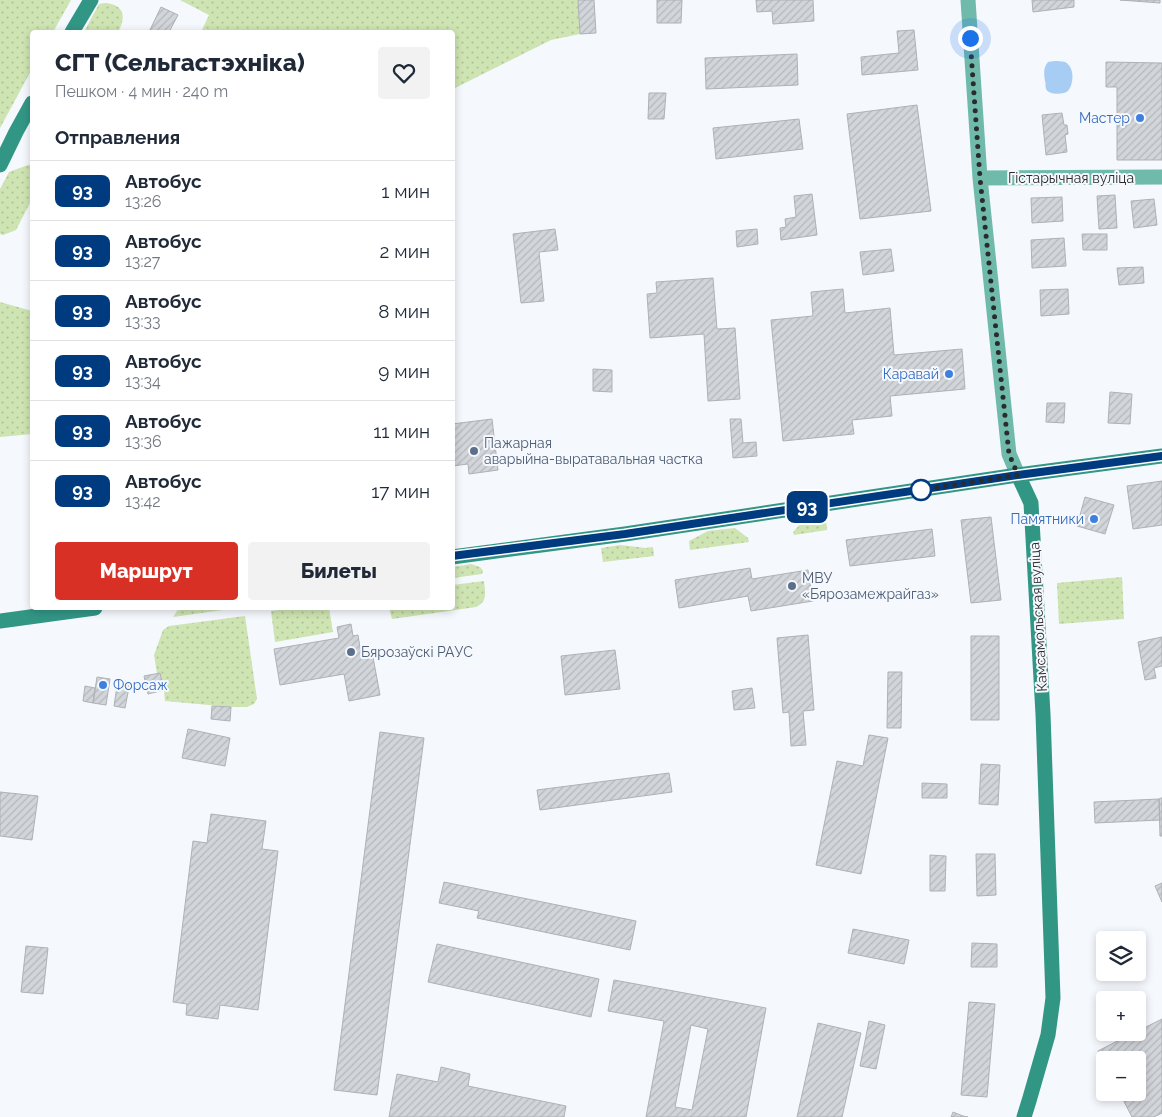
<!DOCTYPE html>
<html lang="ru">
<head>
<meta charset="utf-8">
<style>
	:root { --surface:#fff; --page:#f2f2f3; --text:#1f2937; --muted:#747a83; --line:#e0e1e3; --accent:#d93025 }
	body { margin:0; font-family:Raleway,sans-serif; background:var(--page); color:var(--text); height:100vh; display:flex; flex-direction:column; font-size:19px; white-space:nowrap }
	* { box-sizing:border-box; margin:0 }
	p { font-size:16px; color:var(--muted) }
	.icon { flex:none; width:28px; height:28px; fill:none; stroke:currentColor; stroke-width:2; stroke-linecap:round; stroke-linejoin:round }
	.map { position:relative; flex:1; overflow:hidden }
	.sheet { position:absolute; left:30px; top:30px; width:425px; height:580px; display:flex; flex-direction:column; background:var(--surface); border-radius:5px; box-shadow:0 2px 8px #0003 }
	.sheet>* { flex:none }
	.badge { padding:0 10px; border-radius:8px; font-size:18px; line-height:32px }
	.fabs { position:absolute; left:1096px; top:931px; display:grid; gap:10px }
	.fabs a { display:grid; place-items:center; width:50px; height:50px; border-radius:5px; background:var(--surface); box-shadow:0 2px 8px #0003; font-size:25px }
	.you { position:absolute; width:25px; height:25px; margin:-12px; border:4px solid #fff; border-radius:50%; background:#1a73e8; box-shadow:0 0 0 8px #1a73e833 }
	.map>.badge { position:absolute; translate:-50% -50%; box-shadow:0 0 0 2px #fff }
	h2 { padding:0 25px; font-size:19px; line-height:45px }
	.round { display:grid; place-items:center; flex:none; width:52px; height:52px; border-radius:5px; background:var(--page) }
	.overview { display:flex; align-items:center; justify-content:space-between; height:85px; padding:0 25px }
	h1 { font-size:24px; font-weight:800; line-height:38px }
	.button { display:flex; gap:10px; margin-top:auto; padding:10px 25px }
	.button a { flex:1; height:58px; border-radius:5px; background:var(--accent); color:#fff; font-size:20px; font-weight:800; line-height:58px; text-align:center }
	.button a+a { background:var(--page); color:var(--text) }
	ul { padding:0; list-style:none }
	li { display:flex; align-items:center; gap:15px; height:60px; padding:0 25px; border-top:1px solid var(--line) }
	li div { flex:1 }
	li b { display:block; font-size:19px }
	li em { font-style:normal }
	li .badge { min-width:55px; font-weight:700; text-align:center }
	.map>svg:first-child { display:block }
</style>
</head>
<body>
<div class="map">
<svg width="1162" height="1117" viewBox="0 0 1162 1117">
	<defs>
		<pattern id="grass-dots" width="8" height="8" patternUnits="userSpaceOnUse" patternTransform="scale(1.25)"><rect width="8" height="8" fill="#cee4b2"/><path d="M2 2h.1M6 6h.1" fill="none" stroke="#b1c499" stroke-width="1.8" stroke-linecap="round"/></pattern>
		<pattern id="building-hatch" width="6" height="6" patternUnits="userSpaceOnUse" patternTransform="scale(1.25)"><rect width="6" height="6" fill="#d2d5da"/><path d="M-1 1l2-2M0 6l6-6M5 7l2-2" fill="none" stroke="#b4b7bb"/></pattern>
	</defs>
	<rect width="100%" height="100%" fill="#f5f8fd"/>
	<path fill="url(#grass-dots)" d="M0,0H71L53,32H32V69L0,128Z
		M180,0H578L580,34L551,40L453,89L452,32H201L209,15Z
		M106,3C125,5 126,18 118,32H84L99,4Z
		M28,165H32V199L16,230L3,235L0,234V189L9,172Z
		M0,302L32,311V434L0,437Z
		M819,517C826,520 827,523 827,530L794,535L793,532L805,519Z
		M735,528L748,538L749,542L690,550L689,541L708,531Z
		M620,545L646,548L653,547L654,556L603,562L601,548Z
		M471,564L480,567L483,571L482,574L453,578V567Z
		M1122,577L1124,619L1059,624L1057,583Z
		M484,581C485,592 488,602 476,607L392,619L389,608H452L453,585Z
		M184,608H237L173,617L177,611Z
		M295,608H329L333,632L275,642L271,611Z
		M245,616L257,699L254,704L247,707H231L165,701L164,690L160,673H157L154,655L163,630L169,626Z"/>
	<path fill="#a8cdf4" d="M1054,61C1057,61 1062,61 1065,62C1075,67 1074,84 1068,91C1063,95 1049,95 1046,89C1045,86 1046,83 1045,81C1044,73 1043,68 1048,62Z"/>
	<path fill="url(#building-hatch)" stroke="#aeb1b6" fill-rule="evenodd" d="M578,0H594L596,33L580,34Z
		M657,0H682L681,23H657Z
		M756,0H813L814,21L773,24L772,11L757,12Z
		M1032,0H1074V7L1033,12Z
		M1120,0H1160V3Z
		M161,7L178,15L169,32H149Z
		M914,30L918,70L862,75L861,57L899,53L897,31Z
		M797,54L798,85L706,89L705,58Z
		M1106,62L1162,63V160H1117V87H1106Z
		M649,93H666L664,119H648Z
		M917,105L931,211L860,219L847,114Z
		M1062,113L1064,125H1067L1068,134L1065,135L1067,152L1046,155L1042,115Z
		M799,119L803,149L716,159L713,128Z
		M812,194L817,235L781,240L780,228L786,227L785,219L796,217L794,196Z
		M1115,195L1117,228L1099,229L1097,196Z
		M1062,197L1063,221L1032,223L1031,198Z
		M1154,199L1157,225L1134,228L1131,201Z
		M555,229L558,250L539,252L544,301L521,303L513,234Z
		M757,229L758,244L737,247L736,231Z
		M1082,234H1107V250H1083Z
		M1064,238L1066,266L1032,268L1031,240Z
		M891,249L894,271L863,275L860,252Z
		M1143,267L1144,283L1119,285L1117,268Z
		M713,278L717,329L735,328L740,399L708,401L704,334L650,338L647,294L657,293L656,282Z
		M843,289L845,313L890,308L894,355L962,349L965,389L890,396L892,416L852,420L854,434L783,441L771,320L813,316L811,292Z
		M1068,289L1069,314L1041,316L1040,290Z
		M593,369L612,370V392L593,391Z
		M1110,392L1132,394L1130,424L1108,423Z
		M1047,403H1065L1064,423L1046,422Z
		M492,419L498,470L469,474L468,464L452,466V424Z
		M730,419H741L743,443L756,442L757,456L733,458Z
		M1162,481V525L1133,529L1127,486Z
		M1085,497L1114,505L1105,534L1077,526Z
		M991,517L1001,600L971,603L961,520Z
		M932,529L935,556L850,566L846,540Z
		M750,568L752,579L808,570L813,601L751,611L748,596L679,608L675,580Z
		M351,624L353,636L358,635L361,654L372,652L380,695L349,701L344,674L280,685L274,649L339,638L337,627Z
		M808,635L814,710L803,711L806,745L791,746L789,712L783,713L777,638Z
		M971,636H999V720H971Z
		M1162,637V666L1154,668L1156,678L1145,680L1138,642Z
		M615,650L620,689L565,695L561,656Z
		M888,672H902L901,728H887Z
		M160,673L164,690L148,694L144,676Z
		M97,677L110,679L106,705L93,703Z
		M118,680L130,682L125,708L114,706Z
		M85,686L95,688L93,703L83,701Z
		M752,688L755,708L734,710L732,691Z
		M212,706L231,707L230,721L211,719Z
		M188,729L230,738L225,766L182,758Z
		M380,732L424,738L377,1095L334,1090Z
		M869,735L888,738L861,874L816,865L837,761L863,766Z
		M981,764L1000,765L998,805L979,804Z
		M669,773L672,792L540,810L537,790Z
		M922,783L947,784V798H922Z
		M0,792L38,796L32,840L0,836Z
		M1161,798H1162V836H1160L1159,800V799Z
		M1159,799L1160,820L1095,823L1094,802Z
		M211,814L266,821L262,849L278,851L258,1010L220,1005L218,1019L186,1015L187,1004L173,1002L193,841L207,843Z
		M976,854H995L996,895L977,896Z
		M930,855L946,856L945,891H930Z
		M444,882L636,921L630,950L477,918L479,911L439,903Z
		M1162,883V902L1155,886Z
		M853,929L909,940L904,964L848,953Z
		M972,943L997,944V967H971Z
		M437,944L599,979L591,1017L428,982Z
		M26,946L48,948L43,994L21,992Z
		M614,980L766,1008L746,1117H646L664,1021L608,1011ZM691,1025L708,1029L692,1110L675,1107Z
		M969,1002L995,1004L987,1097L961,1095Z
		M1162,1019V1113L1154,1117H1132L1119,1092H1138V1060H1105V1064L1098,1051L1135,1032H1138V1031Z
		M869,1021L885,1025L876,1069L860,1066Z
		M818,1023L861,1033L842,1117H797Z
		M441,1067L470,1074L468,1086L566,1106L564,1117H389L397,1074L438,1082Z
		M953,1112L963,1116L968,1117H951Z"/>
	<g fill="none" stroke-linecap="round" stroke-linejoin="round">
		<path stroke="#6fbaab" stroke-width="15" d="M968,0L980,178L1009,454L1018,475
			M980,178L1162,177"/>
		<path stroke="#329685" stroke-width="15" d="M72,32L91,0
			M0,165L16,132L32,103
			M1018,475L1031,503L1043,714L1053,998L1048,1035L1029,1101L1024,1117
			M452,557L625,534L1018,475L1162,456
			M0,621L95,608"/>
	</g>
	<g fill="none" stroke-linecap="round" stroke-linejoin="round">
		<g stroke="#fff" stroke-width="11">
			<path id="line" d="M452,556L625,534L1018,475L1162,456"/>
		</g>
		<use href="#line" stroke="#003b80" stroke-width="8"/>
		<path stroke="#2a2b2d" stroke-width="5" stroke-dasharray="0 9" d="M921,490H920L1018,475L1009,454L980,178L970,38"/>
	</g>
	<g fill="#3f7fe0" stroke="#f5f8fd" stroke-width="2">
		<circle cx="1140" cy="118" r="5"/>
		<circle cx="949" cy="374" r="5"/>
		<circle cx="1094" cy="519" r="5"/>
		<circle cx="103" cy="685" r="5"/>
	</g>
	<g fill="#5c6f8a" stroke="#f5f8fd" stroke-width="2">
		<circle cx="474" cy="451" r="5"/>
		<circle cx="792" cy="586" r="5"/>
		<circle cx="351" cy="652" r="5"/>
	</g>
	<circle fill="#fff" stroke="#003b80" stroke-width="2.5" cx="921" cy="490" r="10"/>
	<g text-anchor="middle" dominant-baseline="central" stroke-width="4" stroke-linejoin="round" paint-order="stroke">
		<g font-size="14" fill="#366cbe" stroke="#f5f8fd" text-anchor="end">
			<text x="1130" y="118">Мастер</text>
			<text x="939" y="374">Каравай</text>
			<text x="1084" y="519">Памятники</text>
			<text x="113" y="685" text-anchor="start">Форсаж</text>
		</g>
		<g font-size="14" fill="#2a2b2d" stroke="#f5f8fd">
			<text x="1071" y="178">Гістарычная вуліца</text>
			<text transform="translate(1038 617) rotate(-93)">Камсамольская вуліца</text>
		</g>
		<g font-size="14" fill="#4e5e75" stroke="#f5f8fd" text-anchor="start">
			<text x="484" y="443">Пажарная<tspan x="484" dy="16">аварыйна-выратавальная частка</tspan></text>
			<text x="802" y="578">МВУ<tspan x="802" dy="16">«Бярозамежрайгаз»</tspan></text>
			<text x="361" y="652">Бярозаўскі РАУС</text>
		</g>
	</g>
</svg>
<div class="fabs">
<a><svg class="icon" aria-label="layers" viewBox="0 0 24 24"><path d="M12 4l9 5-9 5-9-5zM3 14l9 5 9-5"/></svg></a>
<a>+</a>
<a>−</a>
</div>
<div class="you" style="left:970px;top:38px"></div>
<b class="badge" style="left:807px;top:507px;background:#003b80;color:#fff">93</b>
<section class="sheet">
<div class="overview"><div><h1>СГТ (Сельгастэхніка)</h1><p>Пешком · 4 мин · 240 m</p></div><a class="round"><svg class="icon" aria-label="heart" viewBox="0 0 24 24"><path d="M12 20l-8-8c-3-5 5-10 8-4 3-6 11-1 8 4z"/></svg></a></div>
<h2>Отправления</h2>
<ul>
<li><span class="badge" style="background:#003b80;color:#fff">93</span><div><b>Автобус</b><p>13:26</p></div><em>1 мин</em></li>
<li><span class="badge" style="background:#003b80;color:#fff">93</span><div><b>Автобус</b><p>13:27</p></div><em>2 мин</em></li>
<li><span class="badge" style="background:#003b80;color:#fff">93</span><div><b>Автобус</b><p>13:33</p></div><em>8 мин</em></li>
<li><span class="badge" style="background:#003b80;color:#fff">93</span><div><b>Автобус</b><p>13:34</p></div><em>9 мин</em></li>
<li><span class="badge" style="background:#003b80;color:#fff">93</span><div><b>Автобус</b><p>13:36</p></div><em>11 мин</em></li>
<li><span class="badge" style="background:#003b80;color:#fff">93</span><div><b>Автобус</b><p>13:42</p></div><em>17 мин</em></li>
</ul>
<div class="button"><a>Маршрут</a><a>Билеты</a></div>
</section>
</div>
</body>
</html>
